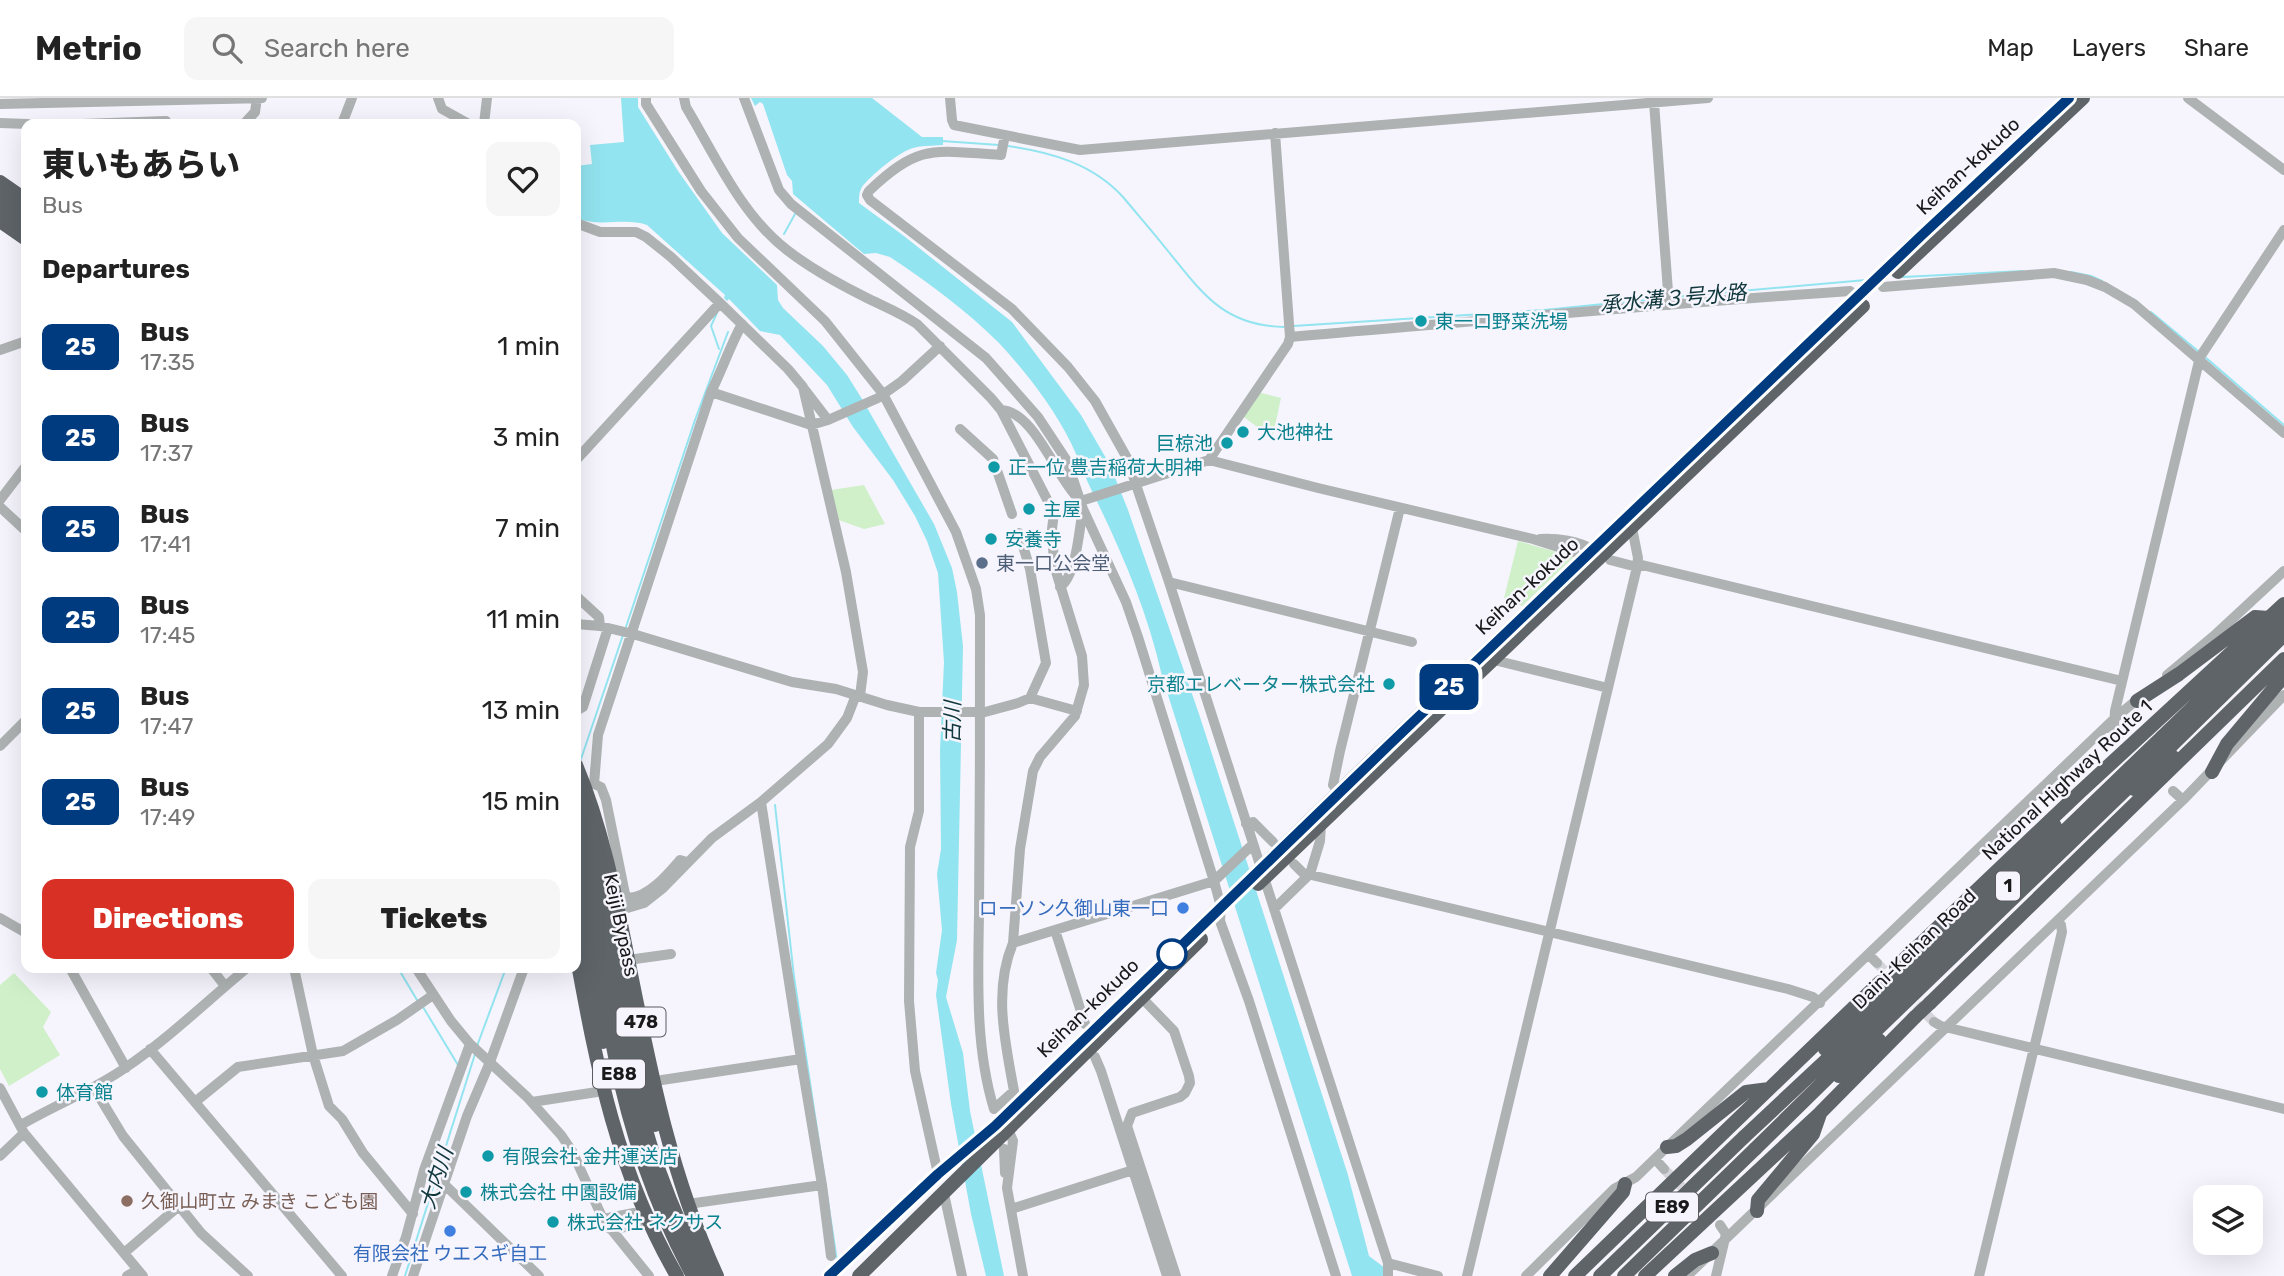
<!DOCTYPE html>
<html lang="en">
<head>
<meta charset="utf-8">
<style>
	:root { --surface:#fff; --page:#f6f6f6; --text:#222; --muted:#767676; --line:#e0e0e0; --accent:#d93025 }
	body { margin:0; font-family:Rubik,"Noto Sans JP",sans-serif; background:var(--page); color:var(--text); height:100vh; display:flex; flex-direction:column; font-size:26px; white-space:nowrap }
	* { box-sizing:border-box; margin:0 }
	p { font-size:23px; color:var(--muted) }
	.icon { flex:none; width:38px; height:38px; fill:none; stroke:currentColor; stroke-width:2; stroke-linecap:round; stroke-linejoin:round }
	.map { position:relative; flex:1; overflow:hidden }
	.sheet { position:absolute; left:21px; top:21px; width:560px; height:854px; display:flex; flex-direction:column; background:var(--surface); border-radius:14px; box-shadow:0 7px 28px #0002 }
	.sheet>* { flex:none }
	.badge { padding:0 14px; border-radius:10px; font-size:24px; line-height:46px }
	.tools { position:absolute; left:2193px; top:1087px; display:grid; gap:14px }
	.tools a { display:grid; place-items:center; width:70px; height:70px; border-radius:14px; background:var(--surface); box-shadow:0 7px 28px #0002; font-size:35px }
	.map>.badge { position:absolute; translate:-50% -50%; box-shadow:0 0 0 4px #fff }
	h2 { padding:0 21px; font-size:26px; line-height:63px }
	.round { display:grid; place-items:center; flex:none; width:74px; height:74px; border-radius:14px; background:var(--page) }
	.headline { display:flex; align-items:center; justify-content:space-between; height:119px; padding:0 21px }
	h1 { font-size:33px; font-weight:800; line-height:52px }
	.button { display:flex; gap:14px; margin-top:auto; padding:14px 21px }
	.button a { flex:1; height:80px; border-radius:14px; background:var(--accent); color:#fff; font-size:28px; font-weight:800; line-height:80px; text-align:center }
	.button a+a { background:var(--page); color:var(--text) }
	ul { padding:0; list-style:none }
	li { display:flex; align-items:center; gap:21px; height:91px; padding:0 21px }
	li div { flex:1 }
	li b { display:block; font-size:26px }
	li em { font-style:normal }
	li .badge { min-width:77px; font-weight:700; text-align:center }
	header { display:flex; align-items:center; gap:42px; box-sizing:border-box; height:98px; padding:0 35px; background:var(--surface); border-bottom:2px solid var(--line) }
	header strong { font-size:33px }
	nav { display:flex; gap:38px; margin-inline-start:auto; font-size:24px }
	.search { width:490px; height:63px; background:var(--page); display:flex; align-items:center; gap:18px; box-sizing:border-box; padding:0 24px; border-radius:14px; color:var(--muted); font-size:26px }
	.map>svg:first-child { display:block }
</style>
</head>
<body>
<header>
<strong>Metrio</strong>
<div class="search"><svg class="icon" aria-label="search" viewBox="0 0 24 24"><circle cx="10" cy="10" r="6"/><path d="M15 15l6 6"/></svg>Search here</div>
<nav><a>Map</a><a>Layers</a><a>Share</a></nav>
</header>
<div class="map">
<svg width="2284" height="1178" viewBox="0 0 2284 1178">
	<rect width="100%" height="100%" fill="#f6f5fd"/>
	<path fill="#cff0c8" d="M1258,294L1281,300L1273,337L1263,333L1241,317Z
		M864,387L885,426L864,431L836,421L831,392Z
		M1518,443L1574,459L1522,508L1504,500Z
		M14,875L51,914L43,929L60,957L9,988L0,971V887Z"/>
	<path fill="#92e4f0" d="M621,0H638V9L678,73L722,135L777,187L778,202L783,210L823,248L847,277L862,301L934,426L952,470L957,494L963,548L957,842L946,899L963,955L970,1013L1004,1178H986L971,1116L951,1006L936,897L938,882L936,875L942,832L937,776L941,751L940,652L944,564L938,475L927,443L915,418L893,382L853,329L827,287L780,237L760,233L729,201L727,203L724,200L725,197L647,127C623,119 602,130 576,120V68L592,66L590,47L624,44Z
		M751,0H872L922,39H943V47C932,48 921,47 910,51C897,56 870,78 862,89C859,94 859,99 859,105L904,138L1012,224L1081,317L1110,367L1128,412L1199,616L1348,1077L1369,1158L1385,1170L1383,1178H1352L1162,578C1147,511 1120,450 1090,389C1083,375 1078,359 1071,345C1053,309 1026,274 999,245C966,212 929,185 890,159L876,155L864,156L793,96L792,83L787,77L763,6L760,4L755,8Z"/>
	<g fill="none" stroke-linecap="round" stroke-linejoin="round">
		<path stroke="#92e4f0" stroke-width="2" d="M942,43L999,47
			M1008,48C1051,54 1093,66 1123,99C1138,117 1153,134 1168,153C1202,195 1224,228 1284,229
			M784,136L795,116
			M2071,174L2091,178L2102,183
			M1903,179L2023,173
			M1673,199L1866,182
			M2151,214L2198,253
			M717,215L711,228L719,251
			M1293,228L1544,212L1664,200
			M2205,259L2284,327
			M626,529L695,322L728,234
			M581,661L623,537
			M775,707L794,879L837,1163
			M398,870L417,902
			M423,909L458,967
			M477,948L506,870
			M405,1178L475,956"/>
		<path stroke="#d5d4db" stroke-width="10" stroke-dasharray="10 5" stroke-linecap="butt" d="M2116,633L2134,652
			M1877,865L1896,885
			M1906,896L1934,924
			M1664,1071L1714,1122"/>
		<path stroke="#aeb2b3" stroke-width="10" d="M438,0L442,11L469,26
			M646,0V6L701,93L738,140L825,223L883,296L956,434L976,491L980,517C980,617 980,716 979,816C978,881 975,949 994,1011L1014,993
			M684,0L686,9C715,57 741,117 787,152C810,170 839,186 865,199C883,208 901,215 917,226L991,300L1001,312L1054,415L1052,431L1054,467L1082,558L1084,587L1075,618L1040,659L1033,673L1020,751L1013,845C993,893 1005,943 1014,993
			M744,0L779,92L791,106L986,260L1038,319L1067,363L1083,411L1126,504L1138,539L1214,783L1221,809L1220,823L1249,903L1336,1178
			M950,0L952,22L954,27L1080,52L1708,0
			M2188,0L2284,72
			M1654,4L1669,207
			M0,6L262,0
			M0,25L28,26
			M82,26L166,23V26
			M244,26L255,14L257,0
			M342,26L352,0
			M484,26L487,0
			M1005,37L1001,57C935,53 920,44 869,93L867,97L870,102L1012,211L1068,269L1095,303L1127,360L1169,484L1388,1165V1178
			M576,125L600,134H636L646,139L671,159L720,205L788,271L803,289L846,474L863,574L860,598
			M1883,189L2054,175L2087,182L2105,189L2134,206L2284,335
			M1290,239C1477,223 1663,206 1850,193L1858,199
			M0,252L26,243
			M805,292L828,322
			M711,294L811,327L828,322L878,300L902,283L940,248
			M1001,312C1034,313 1056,379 1078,400
			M960,331L993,361L1012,416
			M576,362L720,205
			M1209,362L1318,390L1533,441L1574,454
			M0,402L26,368
			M1081,403L1209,362L1288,246L1290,239L1275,35
			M0,409L26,433
			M1540,441C1557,440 1579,443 1593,452
			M1610,462L1637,469L1642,467L2122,583
			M1169,484L1412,544
			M1060,489C1077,477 1079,431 1083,411
			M576,498L599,519L600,528
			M576,526L600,528L633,536L792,584L836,591L887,607L919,614H985L1018,605L1030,600L1046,565L1030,471L1019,435
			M1494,562L1608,590
			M2167,577L2216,536L2284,473
			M1030,600L1077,613
			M576,613L583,609L608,530
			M919,614V713L910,749L909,903L915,973L938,1076
			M2105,630H2111L2116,633L2114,627L2115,613L2200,259L2284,132
			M0,648L26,622
			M2173,693L2183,702
			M1339,694L1333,687L1340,653L1400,410
			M761,704L801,961
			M1246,726L1253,724L1273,744
			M687,764L680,762C668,776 648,800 628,800L625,796L606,702L601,689L594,686L598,637L711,294C722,272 730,248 742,226
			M1294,766L1303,775L1788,891L1813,899L1820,905
			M1274,811L1310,776L1320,743L1321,726
			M614,814L644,805L663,790L712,740L761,704L828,646L847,620L856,597
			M0,820L26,835
			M1055,832L1085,926
			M1013,845L1214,783L1250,749L1254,748
			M1869,857L1877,865
			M628,862L671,856
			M70,870L126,970
			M211,870L225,888
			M294,870L313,957L329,1008L342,1021L363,1055L413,1116
			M416,870L451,923L470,946L527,999L561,1037L572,1053L603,1121L649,1178
			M1142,900L1174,933L1189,978L1190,985L1185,995L1180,999L1132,1015L1127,1028L1176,1178
			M1934,924L1941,928L2284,1011
			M150,951L342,1178
			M1095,959L1101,973L1167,1178
			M662,982L801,961L822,1087L831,1158
			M0,990L24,1035L143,1178
			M94,990L123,1038L201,1135L248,1178
			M195,1004L238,969L343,953L397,922L433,897
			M532,1004L597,994
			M21,1027C55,1007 92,993 125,970C168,941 207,903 247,870
			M1008,1031L1013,1043L1007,1090L1023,1178
			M1004,1051L1005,1075
			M0,1058L24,1035
			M1655,1061L1664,1071
			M445,1087L539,1178
			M944,1096L962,1178
			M695,1105L822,1087
			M1011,1111L1133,1072
			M603,1121L634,1115
			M610,1131L649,1126
			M124,1155L179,1108
			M1388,1165L1438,1178
			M127,1178L137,1172
			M392,1178L406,1139L424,1072L470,946
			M413,1178L467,1018L490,964L524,870
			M1467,1178L1637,469L1638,460L1632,430
			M1526,1178L1614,1091L1636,1079L1667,1049L2046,686L2115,620L2139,600
			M1687,1178L2183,702L2284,597
			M1716,1178L1726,1136L1720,1127
			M1979,1178L2062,834L2061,827L2057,823"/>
		<path stroke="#5e6468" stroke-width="14" d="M0,84L26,102
			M0,96L26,114
			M0,110L26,128
			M0,123L26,141
			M1898,174L2083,0
			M2137,603L2179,576L2255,519L2269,520
			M2162,639L2284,521
			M2171,648L2284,537
			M576,667C602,729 615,795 628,861C650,971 670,1076 717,1178
			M2212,674L2227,646L2284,578
			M2134,691L2173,659
			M1258,786L1863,208
			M576,855C597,971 617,1074 677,1178
			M1896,869L2080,694L2284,506
			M1930,905L2284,561
			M1744,1039L1853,937
			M1667,1049L1676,1048L1687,1041L1746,994L1769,991
			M1755,1051L1862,946
			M1757,1113L1758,1102L1813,1036L1820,1016
			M829,1178L938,1076L995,1028L1373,661L1922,137L2069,0
			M859,1178L1201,841
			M1550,1178L1623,1094L1625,1086
			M1575,1178L1880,884
			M1645,1178L1820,1015L1915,919
			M1675,1178L1695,1162L1712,1155"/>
		<path stroke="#5e6468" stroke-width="14" d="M576,690L589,726L600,766L655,1027
			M576,722C600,799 610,879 627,957C643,1034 668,1109 706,1178
			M576,765C593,829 602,894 615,958C630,1034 656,1109 693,1178
			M576,814L603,944
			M1915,919L1930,905
			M1853,937L2162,639
			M1862,946L2171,648
			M1825,951L1841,933L2055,728
			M1839,978L1879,942
			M1600,1178L1744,1039
			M1624,1178L1755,1051"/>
	</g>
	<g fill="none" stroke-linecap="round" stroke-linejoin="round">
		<g stroke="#fff" stroke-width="16">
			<path id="line" d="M829,1178L938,1076L995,1028L1391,645L1922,137L2069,0"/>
		</g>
		<use href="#line" stroke="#003b80" stroke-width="10"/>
	</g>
	<g fill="#0f9aa8" stroke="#f6f5fd" stroke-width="2.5">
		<circle cx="1421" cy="223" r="7"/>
		<circle cx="1243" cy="334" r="7"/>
		<circle cx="1227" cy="345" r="7"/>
		<circle cx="994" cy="369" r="7"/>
		<circle cx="1029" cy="411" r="7"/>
		<circle cx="991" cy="441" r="7"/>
		<circle cx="1389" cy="586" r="7"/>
		<circle cx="42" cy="994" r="7"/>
		<circle cx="488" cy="1058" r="7"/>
		<circle cx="466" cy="1094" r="7"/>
		<circle cx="553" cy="1124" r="7"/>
	</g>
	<circle fill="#5c6f8a" stroke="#f6f5fd" stroke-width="2.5" cx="982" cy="465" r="7"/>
	<g fill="#3f7fe0" stroke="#f6f5fd" stroke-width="2.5">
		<circle cx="1183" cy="810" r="7"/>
		<circle cx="450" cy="1133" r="7"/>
	</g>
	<circle fill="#fff" stroke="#003b80" stroke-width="3.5" cx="1172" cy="856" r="14"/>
	<circle fill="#8d6e63" stroke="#f6f5fd" stroke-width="2.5" cx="127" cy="1103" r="7"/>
	<g text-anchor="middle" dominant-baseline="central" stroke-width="5" stroke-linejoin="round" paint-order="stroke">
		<g fill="#f6f5fd" stroke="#5b5b5f" stroke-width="2">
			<rect x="1996" y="773.5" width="24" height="29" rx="5"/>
			<rect x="616.5" y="909.5" width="49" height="29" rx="5"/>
			<rect x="593" y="961.5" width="52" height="29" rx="5"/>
			<rect x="1646" y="1094.5" width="52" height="29" rx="5"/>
		</g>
		<g font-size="18" font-weight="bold" fill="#19191b">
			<text x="2008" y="788">1</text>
			<text x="641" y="924">478</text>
			<text x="619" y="976">E88</text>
			<text x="1672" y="1109">E89</text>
		</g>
		<g font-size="19" fill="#19191b" stroke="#f6f5fd">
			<text transform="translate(1968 68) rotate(-43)">Keihan-kokudo</text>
			<text transform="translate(1527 488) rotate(-43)">Keihan-kokudo</text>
			<text transform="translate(2067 682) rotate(-43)">National Highway Route 1</text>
			<text transform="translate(621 827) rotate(78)">Keiji Bypass</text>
			<text transform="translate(1914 851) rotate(-44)">Daini-Keihan Road</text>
			<text transform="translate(1088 910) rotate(-44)">Keihan-kokudo</text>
		</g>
		<g font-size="19" fill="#0d838f" stroke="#f6f5fd" text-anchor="start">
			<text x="1435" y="223">東一口野菜洗場</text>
			<text x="1257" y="334">大池神社</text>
			<text x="1213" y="345" text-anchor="end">巨椋池</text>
			<text x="1008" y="369">正一位 豊吉稲荷大明神</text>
			<text x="1043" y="411">主屋</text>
			<text x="1005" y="441">安養寺</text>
			<text x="1375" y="586" text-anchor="end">京都エレベーター株式会社</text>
			<text x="56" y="994">体育館</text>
			<text x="502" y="1058">有限会社 金井運送店</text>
			<text x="480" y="1094">株式会社 中園設備</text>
			<text x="567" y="1124">株式会社 ネクサス</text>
		</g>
		<g font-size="19" fill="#4e5e75" stroke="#f6f5fd" text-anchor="start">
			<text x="996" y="465">東一口公会堂</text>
		</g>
		<g font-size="19" fill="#366cbe" stroke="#f6f5fd" text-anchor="end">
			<text x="1169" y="810">ローソン久御山東一口</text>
			<text x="450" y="1155" text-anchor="middle">有限会社 ウエスギ自工</text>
		</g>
		<g font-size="19" fill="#785e54" stroke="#f6f5fd" text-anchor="start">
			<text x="141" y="1103">久御山町立 みまき こども園</text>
		</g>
		<g font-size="21" font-style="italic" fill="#0e363b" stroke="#f6f5fd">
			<text transform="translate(1673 200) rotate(-5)">承水溝３号水路</text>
			<text transform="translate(952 624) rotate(-89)">古川</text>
			<text transform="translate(436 1080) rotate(-72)">大内川</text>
		</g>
	</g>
</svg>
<div class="tools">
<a><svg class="icon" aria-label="layers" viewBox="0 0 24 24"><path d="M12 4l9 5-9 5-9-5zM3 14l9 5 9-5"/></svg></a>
</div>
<b class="badge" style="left:1449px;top:589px;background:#003b80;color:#fff">25</b>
<section class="sheet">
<div class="headline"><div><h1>東いもあらい</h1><p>Bus</p></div><a class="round"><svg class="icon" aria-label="heart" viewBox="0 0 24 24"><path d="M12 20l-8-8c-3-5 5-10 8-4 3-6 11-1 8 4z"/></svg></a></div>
<h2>Departures</h2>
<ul>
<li><span class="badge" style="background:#003b80;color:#fff">25</span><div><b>Bus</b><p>17:35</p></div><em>1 min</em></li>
<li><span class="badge" style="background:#003b80;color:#fff">25</span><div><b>Bus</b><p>17:37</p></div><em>3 min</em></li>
<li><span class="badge" style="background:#003b80;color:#fff">25</span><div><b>Bus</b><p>17:41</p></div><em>7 min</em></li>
<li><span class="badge" style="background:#003b80;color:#fff">25</span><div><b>Bus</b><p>17:45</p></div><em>11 min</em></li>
<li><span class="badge" style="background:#003b80;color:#fff">25</span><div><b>Bus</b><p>17:47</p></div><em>13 min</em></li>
<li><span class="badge" style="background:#003b80;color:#fff">25</span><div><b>Bus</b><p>17:49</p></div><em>15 min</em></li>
</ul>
<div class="button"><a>Directions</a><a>Tickets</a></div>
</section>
</div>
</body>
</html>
